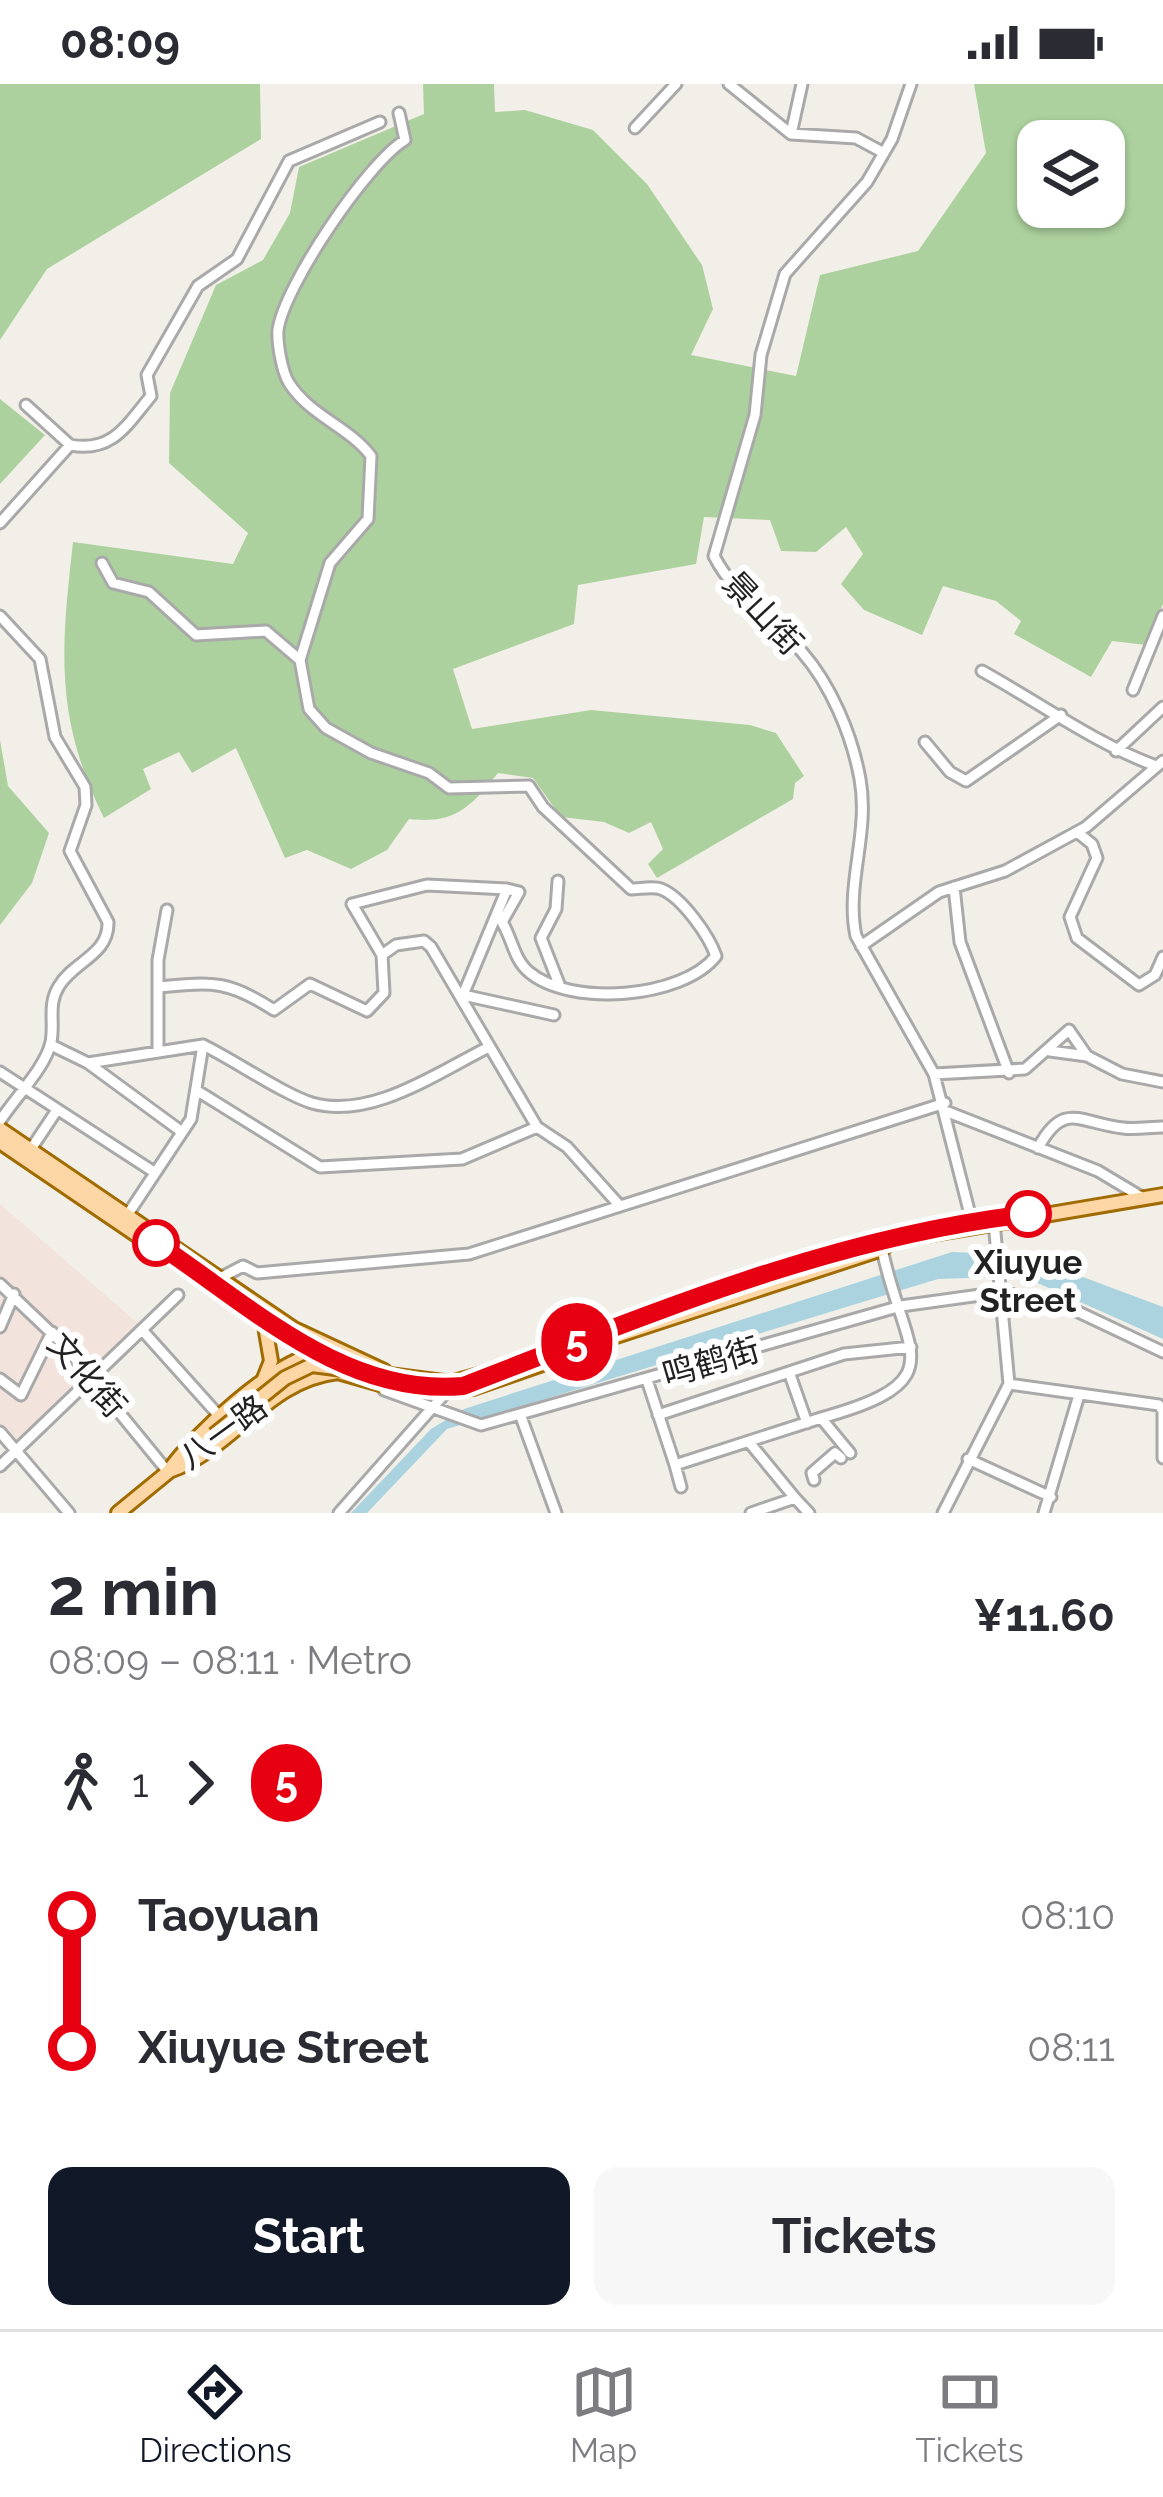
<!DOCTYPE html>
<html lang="en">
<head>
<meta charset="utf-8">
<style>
	:root { --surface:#fff; --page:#f7f7f7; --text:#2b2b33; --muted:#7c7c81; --line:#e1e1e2; --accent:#111827 }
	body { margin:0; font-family:Raleway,"Noto Sans SC",sans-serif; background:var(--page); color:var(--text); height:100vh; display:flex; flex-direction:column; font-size:45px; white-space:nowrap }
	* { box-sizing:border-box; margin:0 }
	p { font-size:39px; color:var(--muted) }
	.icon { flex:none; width:66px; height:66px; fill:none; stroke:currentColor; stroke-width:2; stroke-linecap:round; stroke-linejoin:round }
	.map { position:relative; height:1429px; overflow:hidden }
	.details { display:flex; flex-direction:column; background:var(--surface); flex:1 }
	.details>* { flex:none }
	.badge { padding:0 24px; border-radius:39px; font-size:42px; line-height:78px }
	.buttons { position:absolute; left:1017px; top:36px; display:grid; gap:24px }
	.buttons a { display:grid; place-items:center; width:108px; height:108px; border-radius:24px; background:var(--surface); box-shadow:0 3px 9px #0004; font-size:60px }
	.map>.badge { position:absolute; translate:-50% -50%; box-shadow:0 0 0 6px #fff }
	.legs { display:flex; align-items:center; gap:18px; height:132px; padding:0 48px; font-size:39px }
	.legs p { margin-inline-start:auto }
	.summary { display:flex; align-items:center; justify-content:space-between; height:204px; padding:0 48px }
	h1 { font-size:66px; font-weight:700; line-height:90px }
	.primary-button { display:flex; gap:24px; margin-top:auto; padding:24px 48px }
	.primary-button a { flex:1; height:138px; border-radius:24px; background:var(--accent); color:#fff; font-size:48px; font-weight:700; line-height:138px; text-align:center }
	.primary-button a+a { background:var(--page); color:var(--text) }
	ul { padding:0 48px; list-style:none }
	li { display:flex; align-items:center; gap:42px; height:132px; font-size:45px }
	li i { display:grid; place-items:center; width:18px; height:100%; margin:0 15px; background:currentColor }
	li i::after { content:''; width:30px; height:30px; margin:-15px; border:9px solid; border-radius:50%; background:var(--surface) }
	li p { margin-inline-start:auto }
	li:first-child i { background:linear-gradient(#0000 50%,currentColor 0) }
	li:last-child i { background:linear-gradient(currentColor 50%,#0000 0) }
	.status { display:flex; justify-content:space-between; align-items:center; height:84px; padding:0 60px; background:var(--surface); direction:ltr }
	.status svg { height:33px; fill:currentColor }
	.tabs { display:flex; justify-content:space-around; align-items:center; height:168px; border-top:3px solid var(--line); background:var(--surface); font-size:33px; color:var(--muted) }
	.tabs a { display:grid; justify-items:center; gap:6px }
	.tabs .on { color:var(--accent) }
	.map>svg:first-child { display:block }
</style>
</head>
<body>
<div class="status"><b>08:09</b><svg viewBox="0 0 49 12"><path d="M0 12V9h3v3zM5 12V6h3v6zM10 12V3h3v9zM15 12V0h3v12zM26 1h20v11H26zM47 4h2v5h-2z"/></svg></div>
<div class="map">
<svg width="1163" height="1429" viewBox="0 0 1163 1429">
	<rect width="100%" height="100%" fill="#f2efe9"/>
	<path fill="#f3e3dd" d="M0,1120L141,1242L17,1358L0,1345Z"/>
	<path fill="#add19e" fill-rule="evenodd" d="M0,0H260L261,55L47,185L0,256Z
		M423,0H494L495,28L525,26L593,46L647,100L702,181L713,225L691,271L796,292L820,191L918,167L986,69L974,0H1163V520L1146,561L1112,557L1091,593L1014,550L1021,537L996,517L943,502L922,551L864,526L841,500L863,470L846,443L816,468L781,467L770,436L704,433L696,480L578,501L574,540L453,585L472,645L591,626L750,641L776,649L804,692L795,699L793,715L657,794L648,780L663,765L651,738L629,749L604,738L561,733L533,694L498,689C470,724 455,740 409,735L387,766L351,785L307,766L285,774L236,664L192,689L179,668L143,685L151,705L104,734C54,633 61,566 73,458L233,480L248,449L169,379L170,309L216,201L263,176L290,129L299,83L424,30ZM1038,57H1104V123H1038Z
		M0,315L45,351L0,400Z
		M0,656L8,702L49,749L32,799L0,841Z"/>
	<path fill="#aad3df" d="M952,1168L1024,1171L1163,1223V1255L1022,1192L938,1195L447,1345L367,1429H351L431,1345L464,1325Z"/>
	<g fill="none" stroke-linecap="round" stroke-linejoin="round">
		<g stroke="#a9a9a9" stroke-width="15">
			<path id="minor" d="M729,0L791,50L856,54L884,69
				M911,0L892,55L867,98L785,190L761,271L755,331L714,472C735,513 772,534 802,568C831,601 852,651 860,695C870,749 845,801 856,852L934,990L973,1142
				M399,29L405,56C368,78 284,202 278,246C277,259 282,288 289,299C310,332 348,342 371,372L368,435L330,479L300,576L309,625L326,644L371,669L429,689L449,704L529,702L543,723L631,805C640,805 653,802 661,805C682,813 709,852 716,872C682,915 570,923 529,888C514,876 512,854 502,838L519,808L507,805
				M635,44L676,0
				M791,50L802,0
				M70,361C112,369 126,342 151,312L147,291L198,202L237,175L289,77L380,38
				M0,439L70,361L26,321
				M102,479L113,499L149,508L196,551L266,547L300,576
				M0,532L40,575L55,653L85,703L86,721L70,767L108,838C109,871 74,877 59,902C47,921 55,938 51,958C46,983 14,1015 0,1037
				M982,587C1040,619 1094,659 1156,682
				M1133,606L1163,532
				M925,658L950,688L966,697L1061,631
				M1116,667L1163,623
				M1077,748L1092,760L1097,774L1070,833L1077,854L1139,901L1155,891L1163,873
				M558,797L556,825L541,854L559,900
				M954,803L960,858L1009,989
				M861,862L939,808L1005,787L1086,743L1163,677
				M382,871L396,861L424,857L431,863L537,1043
				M159,903C213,898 228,896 274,926L310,900L367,927L384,909L382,871L352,820L427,801L507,805L463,911L554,931
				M51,961L88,979L203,961
				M158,967V876L167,826
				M1087,972L1122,990L1163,998
				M88,979L182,1048
				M0,988L154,1088
				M934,990L1025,985L1069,946L1087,972L1050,967
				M196,1006L320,1083L462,1075L537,1043L567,1063L620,1122
				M948,1028L1098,1087L1143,1114
				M1038,1064C1064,1016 1079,1039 1123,1044C1135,1046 1150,1043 1163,1043
				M31,1065L57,1026
				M128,1130L191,1035L203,961C234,976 283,1010 312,1019C372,1036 438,988 489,963
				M220,1194L243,1182L257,1189L469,1170L945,1019
				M0,1200L64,1261L168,1388
				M0,1243L14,1210
				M143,1247L221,1334
				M789,1288L807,1339
				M0,1295L21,1311L52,1248
				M647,1296L675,1381L821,1334L850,1369
				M1009,1300L1159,1321L1163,1327
				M384,1306L481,1341L901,1222L1002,1208L1072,1225L1163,1268
				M520,1330L556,1429
				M1163,1330V1374
				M658,1331L844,1270L911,1263
				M821,1334C958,1296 903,1269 882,1165
				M0,1348L69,1429
				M749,1358L795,1414
				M968,1375L1051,1413
				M675,1381L681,1403
				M0,1382L178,1211
				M814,1396L812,1389L835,1369L841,1374
				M339,1429L448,1306
				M751,1429L795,1414L809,1429
				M943,1429L1009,1300L994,1138
				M1044,1429L1079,1311"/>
		</g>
		<g stroke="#a06b00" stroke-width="18">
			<path id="major" d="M0,1045L294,1245L384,1287
				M0,1058L338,1288L405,1307L473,1304L580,1267
				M604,1256L882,1165L891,1157L1163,1111
				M263,1297L271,1277L265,1242
				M169,1387C234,1365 266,1296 338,1288
				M168,1388C193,1351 272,1280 315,1270
				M118,1429L173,1384"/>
		</g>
		<use href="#minor" stroke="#fff" stroke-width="9"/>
		<use href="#major" stroke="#fcd6a4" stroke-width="12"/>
		<g stroke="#a06b00" stroke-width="18" stroke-linecap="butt">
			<path id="major-bridge" d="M214,1351L285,1294L312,1281L451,1299L612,1253"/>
		</g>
		<use href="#major-bridge" stroke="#fcd6a4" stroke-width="12"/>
	</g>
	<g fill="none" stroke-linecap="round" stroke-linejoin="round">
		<g stroke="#fff" stroke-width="27">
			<path id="line-1" d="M156,1159C250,1221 344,1313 463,1302C648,1231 830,1153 1028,1130"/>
		</g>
		<use href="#line-1" stroke="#e60012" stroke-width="18"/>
	</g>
	<g fill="#fff" stroke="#e60012" stroke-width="6">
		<circle cx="1028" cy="1130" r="21"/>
		<circle cx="156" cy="1159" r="21"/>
	</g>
	<g text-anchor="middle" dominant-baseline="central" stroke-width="12" stroke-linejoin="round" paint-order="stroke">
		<g font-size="33" fill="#222" stroke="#fff">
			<text transform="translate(763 529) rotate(47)">景山街</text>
			<text transform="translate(711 1278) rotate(-16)">鸣鹤街</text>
			<text transform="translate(87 1291) rotate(49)">文化街</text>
			<text transform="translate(223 1348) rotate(-36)">八一路</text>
		</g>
		<g font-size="33" font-weight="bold" fill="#222" stroke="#fff">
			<text x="1028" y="1178">Xiuyue<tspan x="1028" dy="38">Street</tspan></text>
		</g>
	</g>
</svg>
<div class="buttons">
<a><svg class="icon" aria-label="layers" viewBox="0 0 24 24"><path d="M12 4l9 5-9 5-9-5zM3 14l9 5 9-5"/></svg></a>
</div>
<b class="badge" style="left:577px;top:1258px;background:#e60012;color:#fff">5</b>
</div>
<section class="details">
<div class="summary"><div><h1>2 min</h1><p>08:09 – 08:11 · Metro</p></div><b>¥11.60</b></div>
<div class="legs"><svg class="icon" aria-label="walk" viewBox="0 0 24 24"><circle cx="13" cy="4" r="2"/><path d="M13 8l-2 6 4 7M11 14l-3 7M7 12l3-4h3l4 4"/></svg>1<svg class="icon" aria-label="forward" viewBox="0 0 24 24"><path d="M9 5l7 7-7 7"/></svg><b class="badge" style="background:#e60012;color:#fff">5</b></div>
<ul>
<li><i style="color:#e60012"></i><b>Taoyuan</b><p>08:10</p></li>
<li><i style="color:#e60012"></i><b>Xiuyue Street</b><p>08:11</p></li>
</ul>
<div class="primary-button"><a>Start</a><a>Tickets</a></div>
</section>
<nav class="tabs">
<a class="on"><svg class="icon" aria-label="directions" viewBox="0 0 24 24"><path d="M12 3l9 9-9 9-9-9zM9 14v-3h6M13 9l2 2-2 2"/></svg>Directions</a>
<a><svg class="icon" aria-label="map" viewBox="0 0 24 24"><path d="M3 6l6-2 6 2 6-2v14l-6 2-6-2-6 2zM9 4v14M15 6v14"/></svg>Map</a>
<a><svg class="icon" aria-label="tickets" viewBox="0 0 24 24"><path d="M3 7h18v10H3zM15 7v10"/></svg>Tickets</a>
</nav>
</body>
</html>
